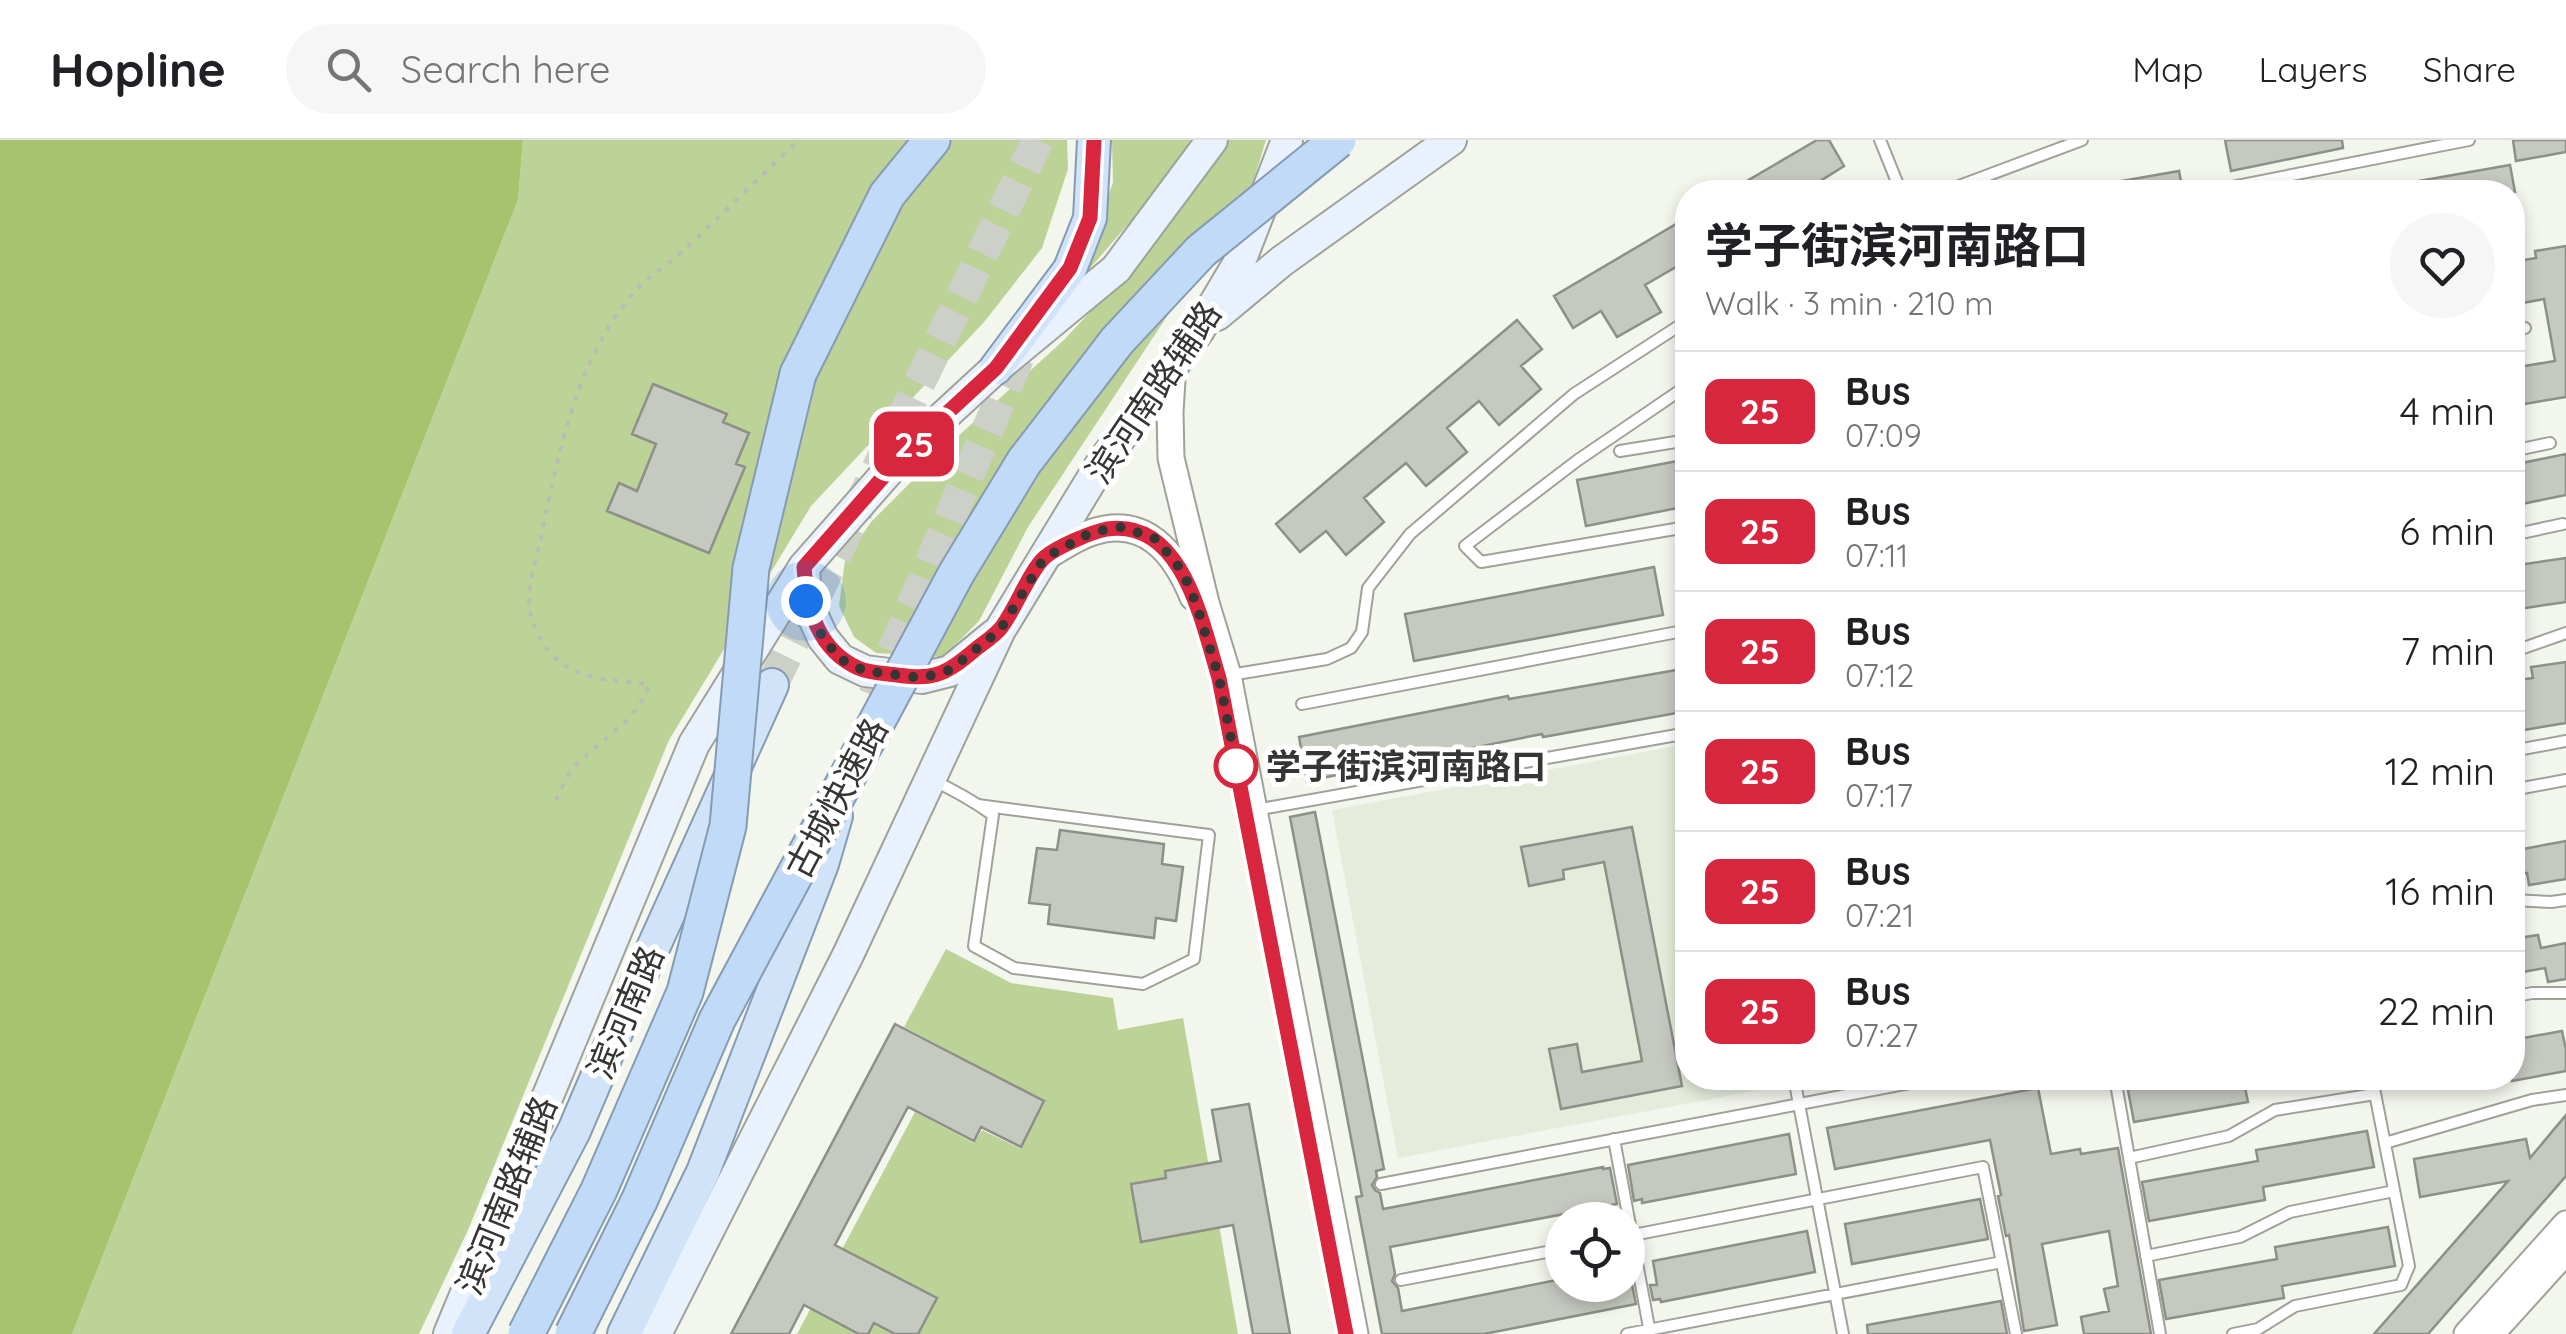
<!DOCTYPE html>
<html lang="en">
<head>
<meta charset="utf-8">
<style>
	:root { --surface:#fff; --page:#f6f6f6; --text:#202124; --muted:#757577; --line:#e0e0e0 }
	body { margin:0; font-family:Quicksand,"Noto Sans SC",sans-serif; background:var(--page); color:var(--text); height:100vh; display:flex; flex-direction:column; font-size:38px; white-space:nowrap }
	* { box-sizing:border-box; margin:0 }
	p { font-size:32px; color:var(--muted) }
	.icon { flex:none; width:55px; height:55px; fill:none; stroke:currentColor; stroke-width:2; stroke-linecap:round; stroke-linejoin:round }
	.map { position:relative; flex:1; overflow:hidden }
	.side { position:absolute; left:1675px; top:40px; width:850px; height:910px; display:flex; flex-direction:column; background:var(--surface); border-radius:40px; box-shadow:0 5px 15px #0003 }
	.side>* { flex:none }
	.badge { padding:0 20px; border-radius:15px; font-size:35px; line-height:65px }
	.buttons { position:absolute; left:1545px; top:1062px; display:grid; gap:20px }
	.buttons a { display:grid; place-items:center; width:100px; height:100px; border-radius:50%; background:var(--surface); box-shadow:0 5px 15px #0003; font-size:50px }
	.you { position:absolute; width:50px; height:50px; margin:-25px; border:8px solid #fff; border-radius:50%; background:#1a73e8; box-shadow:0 0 0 15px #1a73e833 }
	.map>.badge { position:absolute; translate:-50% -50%; box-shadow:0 0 0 5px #fff }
	.round { display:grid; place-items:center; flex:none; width:105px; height:105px; border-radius:52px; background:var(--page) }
	.overview { display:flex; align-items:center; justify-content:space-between; height:170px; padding:0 30px }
	h1 { font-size:48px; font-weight:700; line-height:75px }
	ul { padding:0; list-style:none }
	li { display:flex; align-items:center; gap:30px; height:120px; padding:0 30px; border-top:2px solid var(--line) }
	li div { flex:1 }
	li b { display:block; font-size:38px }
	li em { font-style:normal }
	li .badge { min-width:110px; font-weight:700; text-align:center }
	header { display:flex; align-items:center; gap:60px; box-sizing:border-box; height:140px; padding:0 50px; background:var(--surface); border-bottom:2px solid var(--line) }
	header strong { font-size:48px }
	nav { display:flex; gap:55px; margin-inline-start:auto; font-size:35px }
	.search { width:700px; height:90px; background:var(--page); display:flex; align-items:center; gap:25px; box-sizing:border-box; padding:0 35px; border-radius:55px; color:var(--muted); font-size:38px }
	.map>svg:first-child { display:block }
</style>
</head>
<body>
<header>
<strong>Hopline</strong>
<div class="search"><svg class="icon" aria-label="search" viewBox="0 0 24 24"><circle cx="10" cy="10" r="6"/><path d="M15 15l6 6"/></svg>Search here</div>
<nav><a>Map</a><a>Layers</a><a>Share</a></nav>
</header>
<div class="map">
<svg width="2566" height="1194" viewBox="0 0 2566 1194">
	<rect width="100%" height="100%" fill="#f3f6ed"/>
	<path fill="#e5ecdb" d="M1687,604L1688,938H1780L1781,946L1398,1018L1332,670Z"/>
	<path fill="#bcd297" d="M523,0H1067L1068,29L1042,108L985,181L811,366L669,600L468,1090L419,1194H72L518,60Z
		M1112,0H1191L1149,60L1072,149L1091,109L1113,42Z
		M1226,0H1266L1251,49L1028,387L979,481L943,517L876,513L854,497L839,466L845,420L871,382L944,309L1064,200L1154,103L1217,21Z
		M946,809L1011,843L1113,858L1118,890L1183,878L1238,1194H797L915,972L974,1003L982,990L1021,1009L1045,962L904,887Z"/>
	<path fill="#a6c46e" d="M0,0H523L518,60L72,1194H0Z"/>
	<path fill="#c5c9c0" stroke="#8c9087" stroke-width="2.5" d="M1817,0H1829L1844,26L1822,40L1829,52H1728Z
		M2225,0H2342L2343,8L2231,31Z
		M2513,0H2566V12L2516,21Z
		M2510,25L2515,52H2407V43Z
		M2179,31L2183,52H2110V43Z
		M1688,77V120L1645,145L1661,172L1617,197L1601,171L1573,188L1554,156Z
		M2566,106V257L2512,266V228L2555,221L2544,159L2512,165V122L2536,118L2535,111Z
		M1517,180L1542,209L1521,226L1541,249L1499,285L1479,261L1447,288L1467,312L1426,346L1406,323L1364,358L1384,382L1346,415L1326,391L1300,412L1276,384Z
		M653,244L727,274L723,282L749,293L736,324L745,327L709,413L607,371L619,343L637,351L656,304L632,294Z
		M2566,314V355L2512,366V325Z
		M1688,319V366L1586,386L1577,340Z
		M2566,418V462L2512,470V426Z
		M1654,427L1663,475L1414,521L1405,474Z
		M2566,522V583L2512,592V541L2533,538L2531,527Z
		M1688,528V571L1543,597L1542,594L1307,641L1299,597L1508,556L1509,559Z
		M1315,672L1384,1029L1376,1031L1377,1037L1372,1045L1375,1050L1380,1053L1383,1069L1603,1027V1029L1610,1028L1617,1064L1390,1107L1395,1134L1392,1141L1398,1148L1402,1171L1562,1139V1145H1632L1636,1164L1484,1194H1382L1356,1057L1362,1056L1290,677Z
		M1632,687L1682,946L1561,969L1549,909L1577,904L1582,932L1642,921L1604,722L1563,730L1564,739L1529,746L1521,707Z
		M1060,690L1164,704L1162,724L1183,727L1176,781L1156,778L1154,798L1048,784L1050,765L1029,763L1037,708L1057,710Z
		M2566,701V739L2529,745L2527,733L2512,736V711Z
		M2538,795L2541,808L2566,803V839L2548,842L2545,828L2512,834V799Z
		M895,884L1044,961L1021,1007L981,987L974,1001L908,967L835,1105L937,1158L918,1194H895L874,1183L868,1194H859L804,1165L789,1194H731Z
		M2562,891L2566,910V931L2512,941V900Z
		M2167,938H2243L2248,962L2134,982L2127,945Z
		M2038,948L2051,1014L2080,1009L2081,1014L2118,1008L2151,1194H2084L2081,1177L2109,1171L2104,1149L2118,1146L2109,1091L2042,1104L2057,1185L2024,1191L2009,1095L2006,1096L1998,1056L2001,1055L1990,1000L1835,1029L1827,988Z
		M1249,964L1290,1194H1253L1233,1085L1141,1102L1131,1044L1166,1038L1165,1031L1221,1021L1212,970Z
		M2566,975V1036L2428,1194H2374L2508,1041L2420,1057L2414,1019L2526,999L2530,1018Z
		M2367,991L2374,1027L2263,1047L2265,1060L2149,1081L2142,1042L2258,1021L2256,1010Z
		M1789,994L1796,1034L1642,1063V1059L1634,1061L1628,1025Z
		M1980,1059L1988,1099L1852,1124L1845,1084Z
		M2388,1087L2395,1126L2282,1146L2284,1158L2166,1179L2159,1140L2277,1119L2275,1107Z
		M1807,1091L1815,1132L1661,1162L1660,1159L1653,1160L1650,1145H1657L1653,1121Z
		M2001,1161L2007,1194H1868L1867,1185Z"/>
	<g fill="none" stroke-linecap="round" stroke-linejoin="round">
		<path stroke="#cdd0c8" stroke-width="32" stroke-dasharray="32 16" stroke-linecap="butt" d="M772,545L1038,0
			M874,556L1027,197"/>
		<g stroke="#9ea299" stroke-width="14">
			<path id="service" d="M1880,0L1899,47
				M1898,52L1899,47L1920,52
				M1943,52L2082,0
				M2206,52L2469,0
				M2512,191L2525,188
				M1688,245L1578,320L1465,406L1481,422L1681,388L1688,389
				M1620,311L1688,300
				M2512,311L2550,303
				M2512,395L2563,384
				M2512,512L2566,493
				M1230,535L1327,519L1351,508L1362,492L1368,448L1410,394L1574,254L1688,180
				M1302,564L1688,490
				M2512,611L2566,601
				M932,640C954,650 973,661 993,675L974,806L1014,828L1143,844L1194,819L1209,695L978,665
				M2512,650L2566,640
				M1255,670L1688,593
				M2512,760L2551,762L2566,760
				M2512,857L2532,853H2566
				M1794,938L1843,1194
				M2115,938L2160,1194
				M1614,999L1650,1193
				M2385,1003L2532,960L2566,955
				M2129,1018L2229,996L2275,970L2375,954
				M1381,1044L1936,938
				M1628,1096L1983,1027L2016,1194
				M2146,1116L2240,1097L2290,1072L2394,1051
				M1401,1140L1562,1109
				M1627,1194L2002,1122
				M2233,1194L2258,1189L2295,1166L2401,1145L2409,1126L2372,938"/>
		</g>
		<g stroke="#9ea299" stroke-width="29">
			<path id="tertiary" d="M1173,224L1170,272L1171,318L1206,463L1228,535L1355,1194
				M1044,418C1060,409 1076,397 1093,392C1145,375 1175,413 1193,457
				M2467,1194L2566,1084
				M2491,1194L2566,1111"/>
		</g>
		<g stroke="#9ea299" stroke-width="34">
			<path id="secondary" d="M1217,175L1282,121L1451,0
				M804,427L806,461L823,498L840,519L865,531L922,538L950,531L994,495
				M449,1194L694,604L804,427L906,311L996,228L1116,129L1212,0
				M656,1194L848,815L1000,490L1101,324L1199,190L1241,119L1287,0"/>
		</g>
		<g stroke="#869bb1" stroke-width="36">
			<path id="primary" d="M996,228L1070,129L1090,78L1094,0
				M468,1194L574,991L638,841L772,545
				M624,1194L703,1032L822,724L836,676"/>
		</g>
		<g stroke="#869bb1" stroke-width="39">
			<path id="trunk" d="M798,234L887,55L932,0"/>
		</g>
		<path stroke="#b9bbb4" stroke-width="4" stroke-dasharray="5 8" stroke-linecap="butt" d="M556,660C562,648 567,634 576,625C602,598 638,581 649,544C614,540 575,541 550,513C541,502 533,486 530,472C526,448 536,420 541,397C558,316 576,221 631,156C643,140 662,129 677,116C719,78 758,38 799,0"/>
		<use href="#service" stroke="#fff" stroke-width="10"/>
		<use href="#tertiary" stroke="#fff" stroke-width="25"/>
		<use href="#secondary" stroke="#e8f1fc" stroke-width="30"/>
		<use href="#primary" stroke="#d0e3f9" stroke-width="32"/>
		<use href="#trunk" stroke="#c0daf7" stroke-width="35"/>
		<g stroke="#869bb1" stroke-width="39" stroke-linecap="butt">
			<path id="trunk-bridge" d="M526,1194L599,1050L685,852L728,686L751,428L798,234
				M573,1194L640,1059L717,880L956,434L1024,322L1117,201L1201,111L1338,0"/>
		</g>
		<use href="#trunk-bridge" stroke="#c0daf7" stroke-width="35"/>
	</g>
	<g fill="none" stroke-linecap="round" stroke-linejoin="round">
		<g stroke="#fff" stroke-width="22">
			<path id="line" d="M1094,0L1090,78L1070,128L996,228L906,311L804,427C807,468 817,509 858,528C867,532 877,533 888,534C933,540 942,538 977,508C985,502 994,496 1000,489C1015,471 1029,431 1045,417C1057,407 1091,392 1107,389C1183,378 1202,483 1219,538L1346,1194"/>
		</g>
		<use href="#line" stroke="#d7263d" stroke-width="15"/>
		<path stroke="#353633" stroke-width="10" stroke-dasharray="0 18" d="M806,461L823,498L840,519L865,531L922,538L950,530L1000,490L1044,418L1092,392L1122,387L1156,399L1183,432L1197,466L1219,538L1239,639L1236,626"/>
	</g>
	<circle fill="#fff" stroke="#d7263d" stroke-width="5" cx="1236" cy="626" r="20"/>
	<g text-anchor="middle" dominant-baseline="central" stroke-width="10" stroke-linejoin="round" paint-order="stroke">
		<g font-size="35" fill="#353633" stroke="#fff">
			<text transform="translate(1153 252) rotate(-56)">滨河南路辅路</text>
			<text transform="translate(836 658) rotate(-62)">古城快速路</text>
			<text transform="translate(625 872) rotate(-67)">滨河南路</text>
			<text transform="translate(506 1055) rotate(-68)">滨河南路辅路</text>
		</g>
		<g font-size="35" font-weight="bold" fill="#353633" stroke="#fff" text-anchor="start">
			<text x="1266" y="626">学子街滨河南路口</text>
		</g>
	</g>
</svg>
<div class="buttons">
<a><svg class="icon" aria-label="locate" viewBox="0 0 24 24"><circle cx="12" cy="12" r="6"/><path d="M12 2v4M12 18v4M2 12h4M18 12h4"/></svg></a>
</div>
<div class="you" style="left:806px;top:461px"></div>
<b class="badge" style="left:914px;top:304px;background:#d7263d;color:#fff">25</b>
<section class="side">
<div class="overview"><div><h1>学子街滨河南路口</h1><p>Walk · 3 min · 210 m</p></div><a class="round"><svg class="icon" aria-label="heart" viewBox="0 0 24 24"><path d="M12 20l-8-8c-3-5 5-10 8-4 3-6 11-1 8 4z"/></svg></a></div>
<ul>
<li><span class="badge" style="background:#d7263d;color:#fff">25</span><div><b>Bus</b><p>07:09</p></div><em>4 min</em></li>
<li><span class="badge" style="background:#d7263d;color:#fff">25</span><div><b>Bus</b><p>07:11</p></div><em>6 min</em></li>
<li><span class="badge" style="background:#d7263d;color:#fff">25</span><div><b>Bus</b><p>07:12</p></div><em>7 min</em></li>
<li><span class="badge" style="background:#d7263d;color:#fff">25</span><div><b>Bus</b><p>07:17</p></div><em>12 min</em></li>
<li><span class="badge" style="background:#d7263d;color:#fff">25</span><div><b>Bus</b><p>07:21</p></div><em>16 min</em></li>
<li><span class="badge" style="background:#d7263d;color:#fff">25</span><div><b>Bus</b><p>07:27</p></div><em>22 min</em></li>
</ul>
</section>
</div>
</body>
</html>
